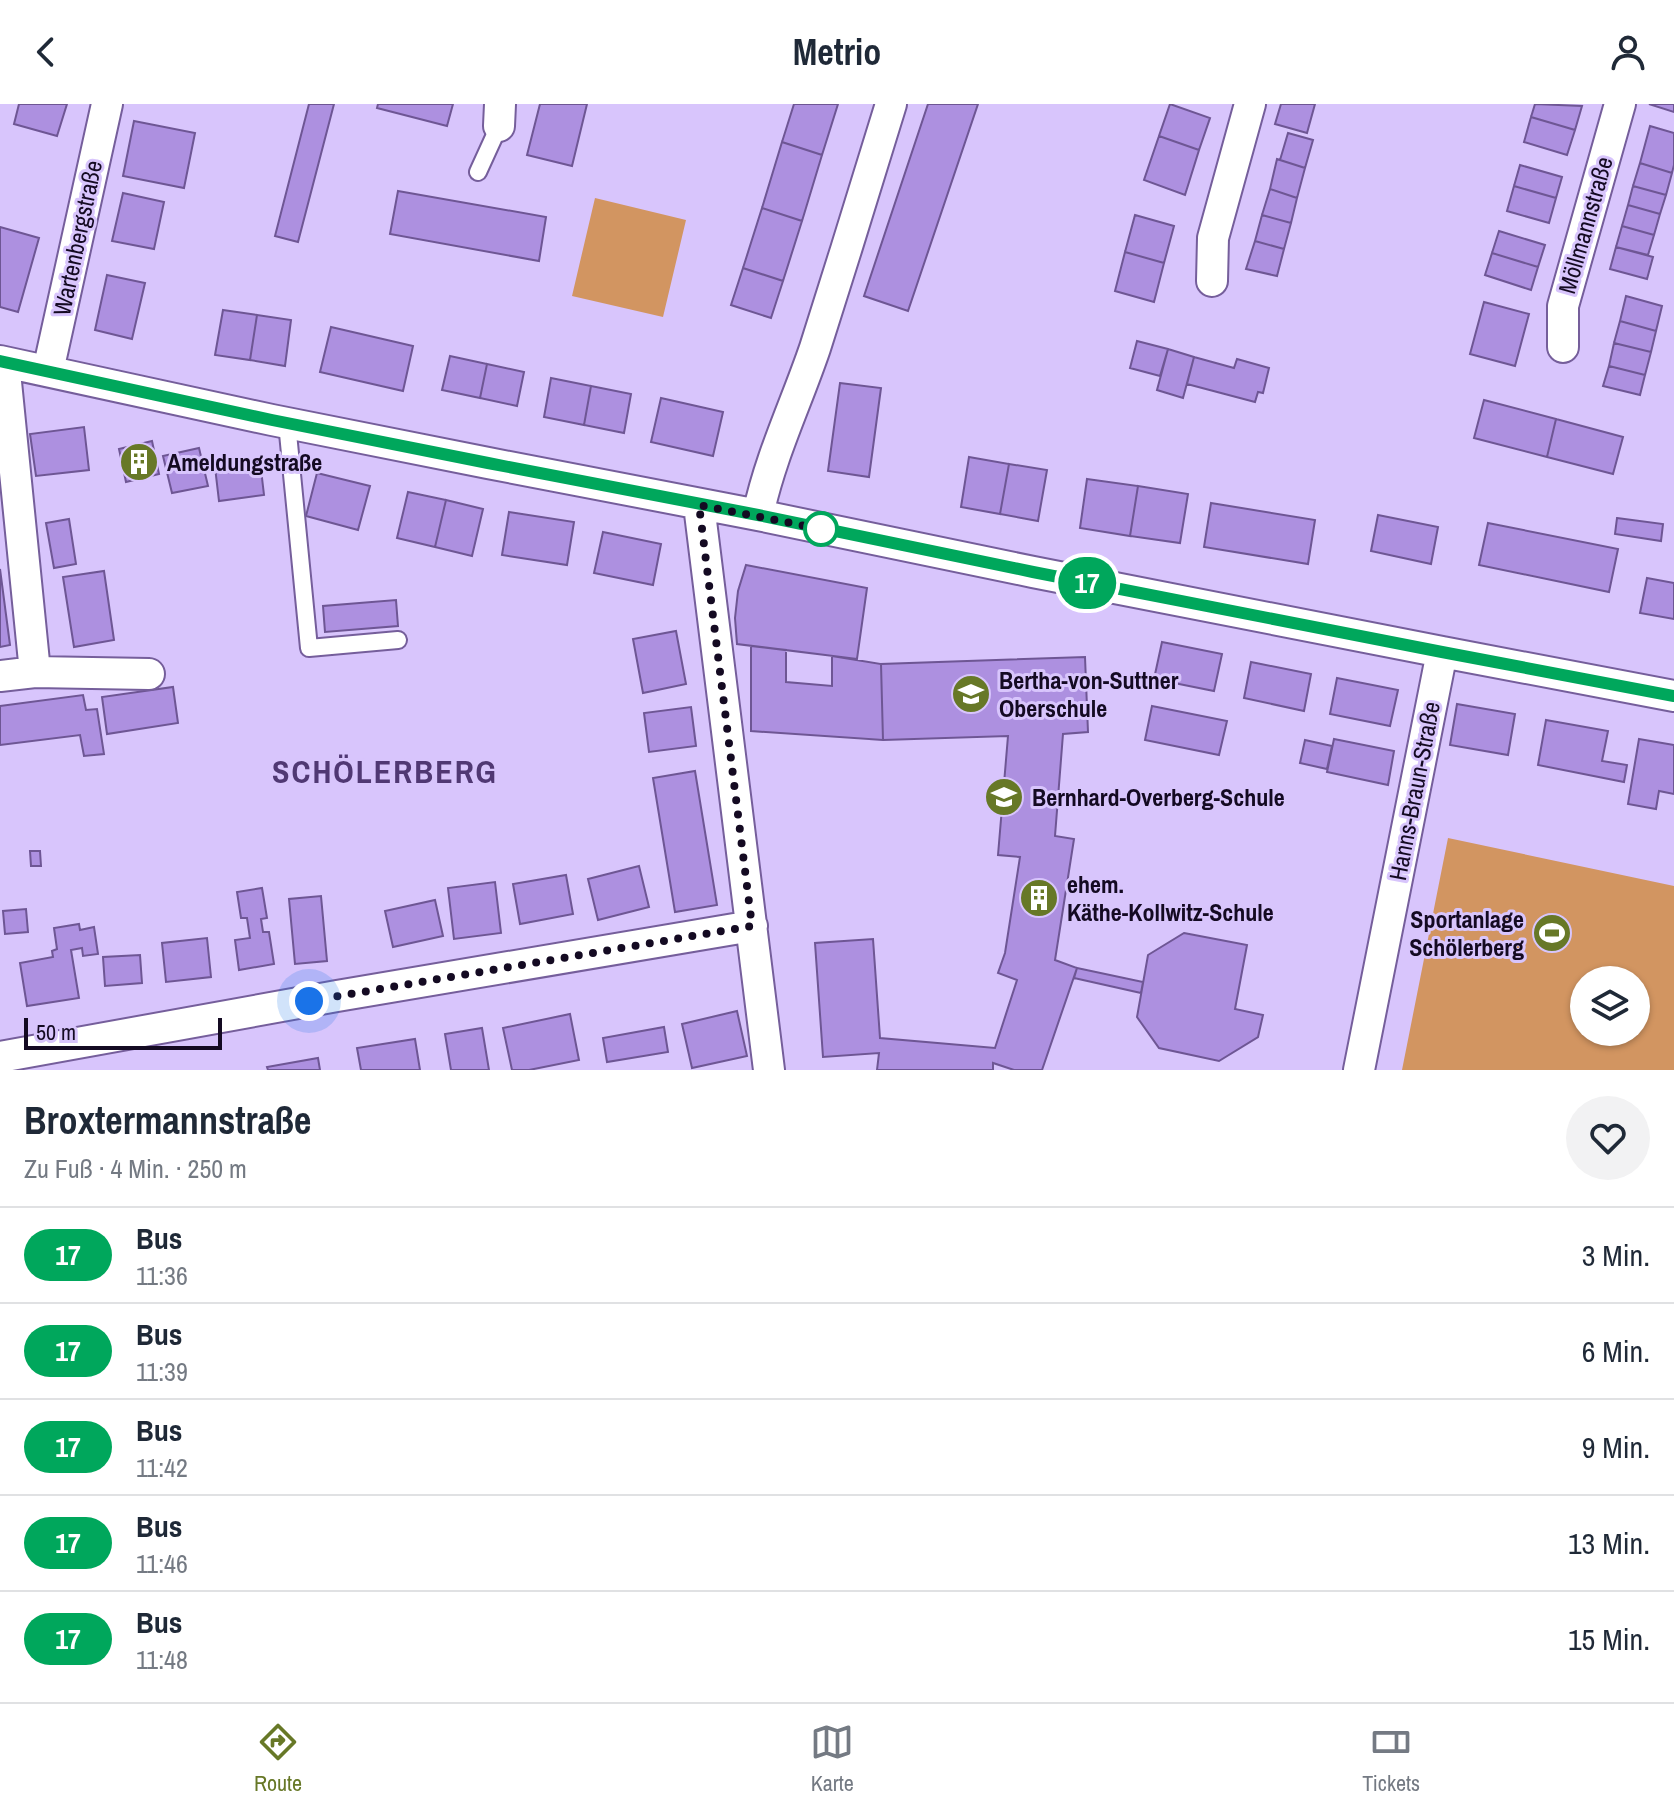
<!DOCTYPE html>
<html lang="de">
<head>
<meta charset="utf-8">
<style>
	:root { --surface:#fff; --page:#f2f2f3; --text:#1f2937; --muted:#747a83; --line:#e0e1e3; --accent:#677827 }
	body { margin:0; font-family:"Archivo Narrow",sans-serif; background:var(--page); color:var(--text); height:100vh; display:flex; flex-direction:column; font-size:30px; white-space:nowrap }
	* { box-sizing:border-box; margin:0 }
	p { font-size:26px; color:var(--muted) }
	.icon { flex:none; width:44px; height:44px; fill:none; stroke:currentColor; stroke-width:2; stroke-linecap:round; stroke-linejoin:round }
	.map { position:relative; height:966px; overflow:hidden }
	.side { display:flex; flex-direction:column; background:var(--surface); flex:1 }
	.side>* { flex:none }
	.badge { padding:0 16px; border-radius:26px; font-size:28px; line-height:52px }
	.fabs { position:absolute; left:1570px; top:862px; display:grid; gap:16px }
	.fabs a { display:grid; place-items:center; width:80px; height:80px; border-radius:50%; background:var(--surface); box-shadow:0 2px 6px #0004; font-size:40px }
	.scale { position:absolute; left:24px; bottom:20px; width:198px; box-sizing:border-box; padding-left:8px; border:4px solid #140a22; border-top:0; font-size:22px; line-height:28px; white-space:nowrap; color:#140a22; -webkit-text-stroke:6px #d8c5fc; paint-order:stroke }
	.you { position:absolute; width:40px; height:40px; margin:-20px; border:6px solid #fff; border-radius:50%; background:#1a73e8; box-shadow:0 0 0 12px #1a73e833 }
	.map>.badge { position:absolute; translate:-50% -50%; box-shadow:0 0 0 4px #fff }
	.round { display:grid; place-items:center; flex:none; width:84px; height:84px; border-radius:42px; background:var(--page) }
	.overview { display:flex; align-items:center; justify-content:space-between; height:136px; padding:0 24px }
	h1 { font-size:38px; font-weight:800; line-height:60px }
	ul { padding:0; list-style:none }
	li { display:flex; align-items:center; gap:24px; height:96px; padding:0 24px; border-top:2px solid var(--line) }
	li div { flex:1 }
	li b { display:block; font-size:30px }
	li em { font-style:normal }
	li .badge { min-width:88px; font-weight:700; text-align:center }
	header { display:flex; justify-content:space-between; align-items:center; height:104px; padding:0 24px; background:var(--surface); font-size:36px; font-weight:800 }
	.dock { display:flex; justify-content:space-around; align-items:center; height:112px; border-top:2px solid var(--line); background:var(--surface); font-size:22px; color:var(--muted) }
	.dock a { display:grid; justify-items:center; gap:4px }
	.dock .selected { color:var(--accent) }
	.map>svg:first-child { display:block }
</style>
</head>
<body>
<header><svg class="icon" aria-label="back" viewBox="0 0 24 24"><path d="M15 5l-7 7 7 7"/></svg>Metrio<svg class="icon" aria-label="person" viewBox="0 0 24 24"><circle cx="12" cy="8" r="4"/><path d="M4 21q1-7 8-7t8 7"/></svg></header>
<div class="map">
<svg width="1674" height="966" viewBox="0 0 1674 966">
	<rect width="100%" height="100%" fill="#d8c5fc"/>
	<path fill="#d29561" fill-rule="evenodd" d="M595,94L686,116L663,213L572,192Z
		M1448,734L1674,782V966H1402ZM1584,876H1636V928H1584Z"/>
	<path fill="#ad90e0" stroke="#6e5694" stroke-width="2" d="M19,0H67L57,32L14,20Z
		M309,0H334L298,138L275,132Z
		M378,0H453L447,22L377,4Z
		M587,0L572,62L527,51L540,0Z
		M794,0H838L822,51L782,38Z
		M928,0H978L908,207L864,192Z
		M1170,0L1210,14L1199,46L1159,32Z
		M1281,0H1315L1307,29L1275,20Z
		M1535,0L1582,2L1575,26L1531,13Z
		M1650,0H1674V8L1649,0Z
		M1531,13L1575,26L1567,51L1524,38Z
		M134,17L195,29L184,84L123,72Z
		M1650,22L1674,29V61L1672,69L1640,59Z
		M1288,29L1313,36L1305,64L1280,56Z
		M1159,32L1199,46L1185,91L1144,76Z
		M782,38L822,51L802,117L762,104Z
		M1277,55L1305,64L1297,94L1270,85Z
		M1640,59L1672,69L1666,91L1633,82Z
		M1520,61L1562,73L1556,94L1514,82Z
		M1514,82L1556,94L1549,119L1507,107Z
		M1633,82L1666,91L1660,110L1628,101Z
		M1270,85L1297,94L1291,119L1262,111Z
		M398,87L546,113L539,157L390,130Z
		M123,89L164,98L154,145L112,137Z
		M1628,101L1660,110L1654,131L1622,122Z
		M762,104L802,117L783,177L743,164Z
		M1135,111L1174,122L1164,159L1125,148Z
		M1262,111L1291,119L1284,145L1255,137Z
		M1622,122L1654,131L1648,151L1616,143Z
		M0,123L39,134L18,208L0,203Z
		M1499,127L1545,141L1538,163L1492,149Z
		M1255,137L1284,145L1277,172L1246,165Z
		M1616,143L1653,153L1647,175L1610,165Z
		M1125,148L1164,159L1154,198L1115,187Z
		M1492,149L1538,163L1531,186L1485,171Z
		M743,164L783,177L771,214L731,201Z
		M107,171L145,179L132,235L95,226Z
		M1626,192L1662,202L1656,227L1620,217Z
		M1484,198L1529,210L1515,262L1470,250Z
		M223,206L257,211L250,256L215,251Z
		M257,211L291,216L285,262L250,256Z
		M1620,217L1656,227L1651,248L1614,239Z
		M331,223L413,242L403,287L320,268Z
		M1137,237L1168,245L1160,272L1130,264Z
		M1614,239L1651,248L1645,271L1609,262Z
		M1168,245L1194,253L1183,294L1157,286Z
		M450,252L487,260L480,294L442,286Z
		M1194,253L1234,264L1237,255L1269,264L1263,289L1258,288L1255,298L1187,280Z
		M487,260L524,268L517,302L480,294Z
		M1609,262L1645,271L1640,291L1603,282Z
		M551,274L591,282L584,321L544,313Z
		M840,279L881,284L869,373L828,367Z
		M591,282L631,290L624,329L584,321Z
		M661,294L723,308L713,352L651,338Z
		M1484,296L1556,315L1547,353L1474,334Z
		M1556,315L1623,333L1613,370L1547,353Z
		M84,323L89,366L36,372L30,330Z
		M152,337L159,370L126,378L119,345Z
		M199,344L208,382L172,389L163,352Z
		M969,353L1009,360L1000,410L961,403Z
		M260,357L264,391L219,397L215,363Z
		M1009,360L1047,366L1038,417L1000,410Z
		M317,369L370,382L358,426L306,412Z
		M1087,375L1138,382L1130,432L1080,424Z
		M1138,382L1188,390L1180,439L1130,432Z
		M408,388L446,396L435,443L397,434Z
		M446,396L483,405L472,452L435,443Z
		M1211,399L1315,416L1308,460L1204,443Z
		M509,408L574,418L567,461L502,451Z
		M1378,411L1438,423L1431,460L1371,447Z
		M1617,414L1663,420L1661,437L1615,430Z
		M69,415L76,460L54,464L46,419Z
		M1488,419L1618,445L1609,488L1479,461Z
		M603,428L661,440L653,481L594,469Z
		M746,461L867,484L857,555L737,540L735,514L738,487Z
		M0,465L10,541L0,543Z
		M104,467L114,536L74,543L63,473Z
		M1647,474L1674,479V515L1640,509Z
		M396,496L398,522L325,528L323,502Z
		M676,527L686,580L643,589L633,535Z
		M1162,538L1222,550L1214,587L1154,575Z
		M751,542L786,546V578L832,582V552L881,560L883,636L751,627Z
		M1085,553L1088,628L1063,630L1055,732L1074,735L1055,856L1077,864L1042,966H1014L993,959V966H877L879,949L823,953L815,839L873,835L880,934L995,944L1017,876L998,869L1005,849L1020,753L998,751L1008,632L883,636L881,560Z
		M1251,558L1311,570L1304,607L1244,594Z
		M1337,574L1398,586L1390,622L1330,610Z
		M173,583L178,619L107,630L102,593Z
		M83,591L86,606L97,605L104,650L84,652L80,631L0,641V602Z
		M1457,600L1515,610L1508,651L1450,641Z
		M1152,602L1227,617L1219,651L1145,636Z
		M691,603L696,642L649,648L644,609Z
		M1546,616L1608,627L1602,657L1627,661L1624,678L1538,661Z
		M1334,635L1394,647L1388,681L1327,668Z
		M1639,635L1674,641V690L1659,687L1656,705L1628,700Z
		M1305,636L1332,642L1327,665L1300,659Z
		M695,667L717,801L675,808L653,674Z
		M30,747H40L41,762H31Z
		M639,762L649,803L598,816L588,775Z
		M566,771L573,810L520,820L513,780Z
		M495,778L501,829L454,835L448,784Z
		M262,784L267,814L261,815L263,828H269L274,860L239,866L235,836L250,834L247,814H241L237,788Z
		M321,792L327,857L295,860L289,795Z
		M435,796L443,832L393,843L385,807Z
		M26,805L28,828L5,830L3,807Z
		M79,820L80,826L94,823L98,850L83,852L82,844L71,846L79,894L27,902L20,859L53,853L52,847L57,845L54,824Z
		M1184,829L1247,841L1235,905L1263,911L1258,933L1219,957L1159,944L1137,913L1148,851Z
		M207,834L211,873L166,878L162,839Z
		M140,851L142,879L105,882L103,853Z
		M1077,864L1143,878L1141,889L1074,874Z
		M737,907L747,952L692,964L682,920Z
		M570,910L579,956L529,966H512L503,924Z
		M664,923L668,948L607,958L603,934Z
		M482,924L489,966H451L445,930Z
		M415,935L420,966H361L357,944Z
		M318,954L320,966H268L267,963Z"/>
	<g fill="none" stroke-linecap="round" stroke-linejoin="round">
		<g stroke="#755e9b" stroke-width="20">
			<path id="service" d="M478,68L499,22
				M287,319L309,544L398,536"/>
		</g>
		<g stroke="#755e9b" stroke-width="34">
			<path id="minor" d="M499,22L500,0
				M1212,177L1213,134L1250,0
				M1563,243V202L1620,0
				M0,257L272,316L488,359L758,411L1033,468L1442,548L1674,592
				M4,258L35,568
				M48,267L107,0
				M699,401L769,966
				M758,411C770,353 796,300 815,244C841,163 866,81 891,0
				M0,572L35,568L149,570
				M0,953L337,892L752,822
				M1359,966L1442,548"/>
		</g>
		<use href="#service" stroke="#fff" stroke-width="16"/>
		<use href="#minor" stroke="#fff" stroke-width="30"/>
	</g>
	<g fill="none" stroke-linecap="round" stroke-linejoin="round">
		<g stroke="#fff" stroke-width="18">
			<path id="line" d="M0,257L272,316L488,359L758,411L1033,468L1442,548L1674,592"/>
		</g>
		<use href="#line" stroke="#00a75c" stroke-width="12"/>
		<path stroke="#140a22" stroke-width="8" stroke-dasharray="0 14.4" d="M309,897L752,822L699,401L826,426L821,425"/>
	</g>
	<defs>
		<g id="building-disc" transform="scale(2)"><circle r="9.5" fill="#677827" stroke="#d8c5fc"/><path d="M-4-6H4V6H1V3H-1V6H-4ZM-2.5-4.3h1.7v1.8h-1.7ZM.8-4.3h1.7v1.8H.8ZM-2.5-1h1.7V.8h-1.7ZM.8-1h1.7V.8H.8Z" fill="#fff"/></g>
		<g id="school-disc" transform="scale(2)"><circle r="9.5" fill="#677827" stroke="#d8c5fc"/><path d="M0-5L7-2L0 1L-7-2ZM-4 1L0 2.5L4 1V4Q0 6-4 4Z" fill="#fff"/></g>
		<g id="stadium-disc" transform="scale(2)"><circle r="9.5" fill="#677827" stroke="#d8c5fc"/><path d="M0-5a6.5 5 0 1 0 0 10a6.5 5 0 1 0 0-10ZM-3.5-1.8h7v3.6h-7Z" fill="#fff"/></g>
	</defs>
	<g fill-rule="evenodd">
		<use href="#building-disc" x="139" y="358"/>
		<use href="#school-disc" x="971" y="590"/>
		<use href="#school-disc" x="1004" y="693"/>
		<use href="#building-disc" x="1039" y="794"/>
		<use href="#stadium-disc" x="1552" y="829"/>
	</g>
	<circle fill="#fff" stroke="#00a75c" stroke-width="4" cx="821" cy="425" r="16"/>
	<g text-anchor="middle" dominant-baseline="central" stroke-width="6" stroke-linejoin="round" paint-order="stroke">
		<g font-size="24" fill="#140a22" stroke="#d8c5fc">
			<text transform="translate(1585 121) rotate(-74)">Möllmannstraße</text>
			<text transform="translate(77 134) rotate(-78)">Wartenbergstraße</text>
			<text transform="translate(1414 687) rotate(-79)">Hanns-Braun-Straße</text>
		</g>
		<g font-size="24" font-weight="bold" fill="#140a22" stroke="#d8c5fc" text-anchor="start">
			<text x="167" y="358">Ameldungstraße</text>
			<text x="999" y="576">Bertha-von-Suttner<tspan x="999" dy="28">Oberschule</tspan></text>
			<text x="1032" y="693">Bernhard-Overberg-Schule</text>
			<text x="1067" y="780">ehem.<tspan x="1067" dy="28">Käthe-Kollwitz-Schule</tspan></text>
			<text x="1524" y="815" text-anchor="end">Sportanlage<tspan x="1524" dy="28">Schölerberg</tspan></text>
		</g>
		<g font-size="32" font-weight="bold" letter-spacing="2" fill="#503873" stroke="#d8c5fc">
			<text x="385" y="667">SCHÖLERBERG</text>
		</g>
	</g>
</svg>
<div class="fabs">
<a><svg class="icon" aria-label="layers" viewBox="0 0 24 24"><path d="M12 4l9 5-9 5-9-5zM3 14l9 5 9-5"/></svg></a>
</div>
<div class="scale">50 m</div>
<div class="you" style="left:309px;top:897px"></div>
<b class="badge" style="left:1087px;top:479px;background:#00a75c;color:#fff">17</b>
</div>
<section class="side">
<div class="overview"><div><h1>Broxtermannstraße</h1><p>Zu Fuß · 4 Min. · 250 m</p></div><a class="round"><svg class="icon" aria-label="heart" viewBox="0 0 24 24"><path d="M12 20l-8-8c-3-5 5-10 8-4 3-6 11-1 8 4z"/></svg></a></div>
<ul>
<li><span class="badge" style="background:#00a75c;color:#fff">17</span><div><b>Bus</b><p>11:36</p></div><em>3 Min.</em></li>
<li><span class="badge" style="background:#00a75c;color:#fff">17</span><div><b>Bus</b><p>11:39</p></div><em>6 Min.</em></li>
<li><span class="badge" style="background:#00a75c;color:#fff">17</span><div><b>Bus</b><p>11:42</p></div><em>9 Min.</em></li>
<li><span class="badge" style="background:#00a75c;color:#fff">17</span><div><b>Bus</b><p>11:46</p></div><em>13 Min.</em></li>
<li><span class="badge" style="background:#00a75c;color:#fff">17</span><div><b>Bus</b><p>11:48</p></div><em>15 Min.</em></li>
</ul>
</section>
<nav class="dock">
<a class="selected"><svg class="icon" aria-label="directions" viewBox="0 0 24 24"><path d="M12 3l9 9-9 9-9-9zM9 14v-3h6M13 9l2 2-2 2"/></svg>Route</a>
<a><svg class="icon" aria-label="map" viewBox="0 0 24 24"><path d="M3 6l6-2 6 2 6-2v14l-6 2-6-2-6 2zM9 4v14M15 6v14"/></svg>Karte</a>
<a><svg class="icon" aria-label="tickets" viewBox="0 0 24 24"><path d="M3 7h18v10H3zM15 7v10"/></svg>Tickets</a>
</nav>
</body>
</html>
